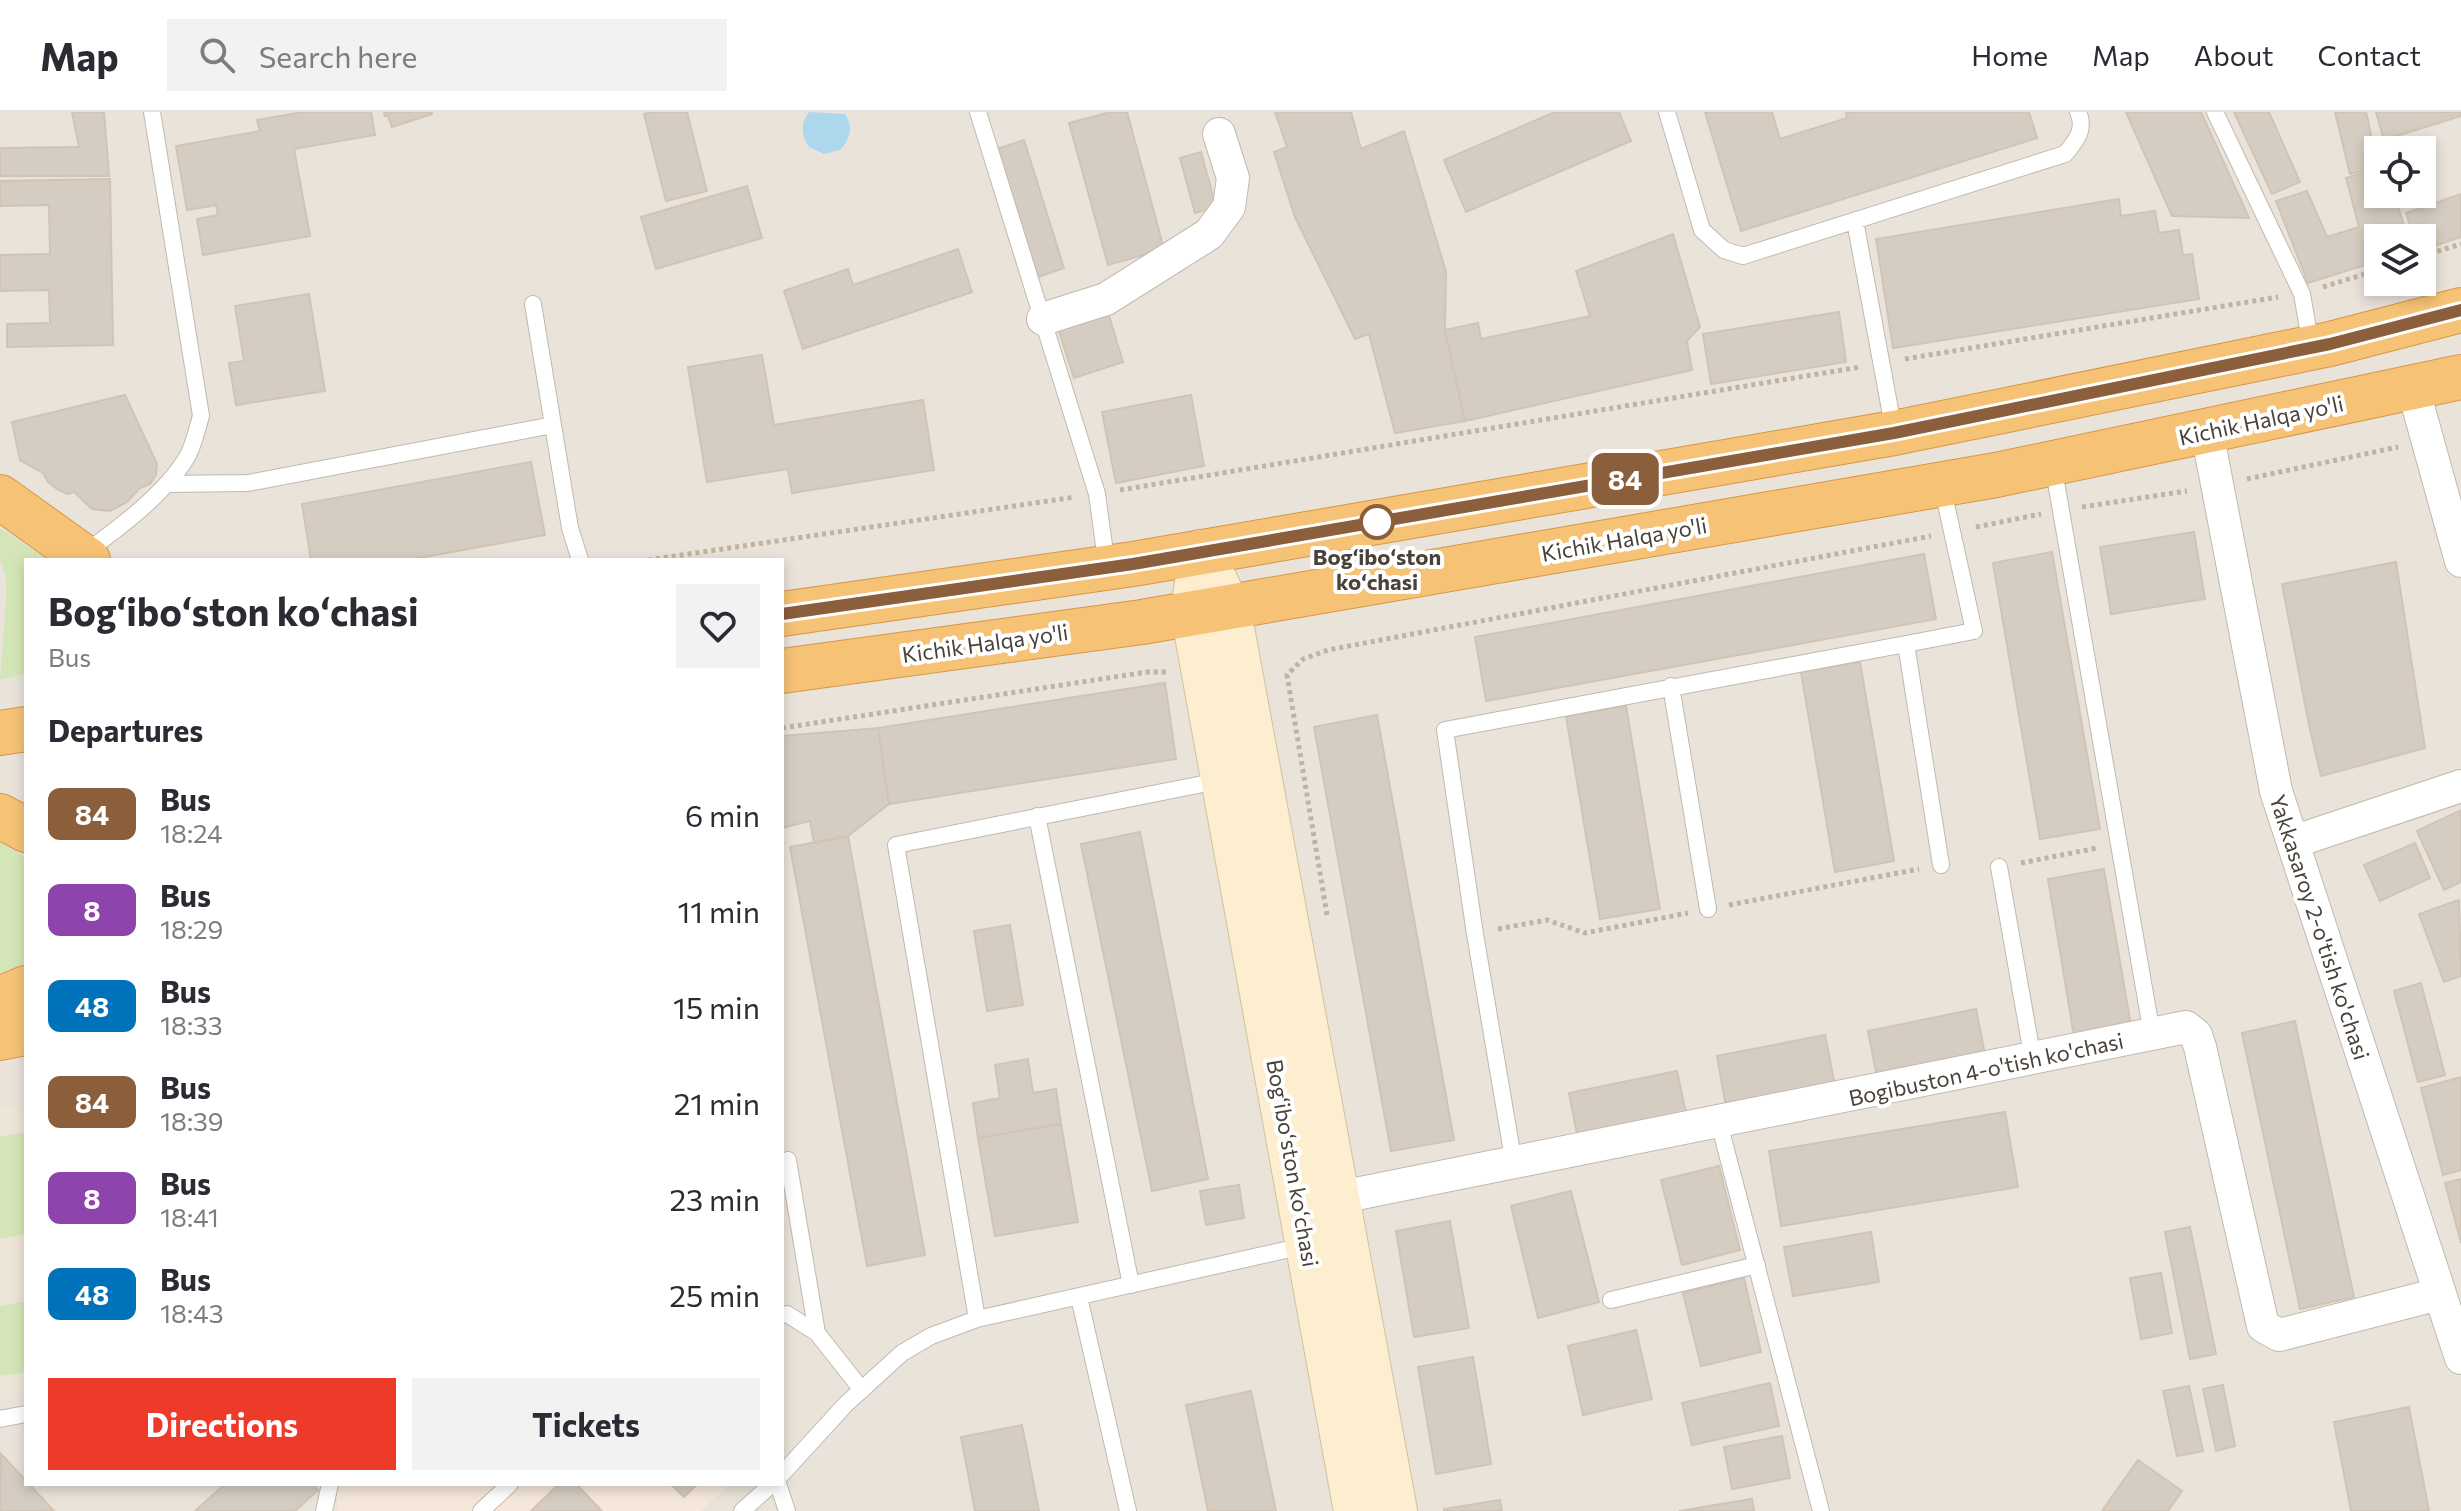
<!DOCTYPE html>
<html lang="en">
<head>
<meta charset="utf-8">
<style>
	:root { --surface:#fff; --page:#f2f2f3; --text:#2b2b33; --muted:#7c7c81; --line:#e1e1e2; --accent:#ee3a29 }
	body { margin:0; font-family:Commissioner,sans-serif; background:var(--page); color:var(--text); height:100vh; display:flex; flex-direction:column; font-size:30px; white-space:nowrap }
	* { box-sizing:border-box; margin:0 }
	p { font-size:26px; color:var(--muted) }
	.icon { flex:none; width:44px; height:44px; fill:none; stroke:currentColor; stroke-width:2; stroke-linecap:round; stroke-linejoin:round }
	.map { position:relative; flex:1; overflow:hidden }
	.drawer { position:absolute; left:24px; top:446px; width:760px; height:928px; display:flex; flex-direction:column; background:var(--surface); border-radius:0px; box-shadow:0 4px 12px #0003 }
	.drawer>* { flex:none }
	.badge { padding:0 16px; border-radius:12px; font-size:28px; line-height:52px }
	.fabs { position:absolute; left:2364px; top:24px; display:grid; gap:16px }
	.fabs a { display:grid; place-items:center; width:72px; height:72px; border-radius:0px; background:var(--surface); box-shadow:0 4px 12px #0003; font-size:40px }
	.map>.badge { position:absolute; translate:-50% -50%; box-shadow:0 0 0 4px #fff }
	h2 { padding:0 24px; font-size:30px; line-height:72px }
	.round { display:grid; place-items:center; flex:none; width:84px; height:84px; border-radius:0px; background:var(--page) }
	.summary { display:flex; align-items:center; justify-content:space-between; height:136px; padding:0 24px }
	h1 { font-size:38px; font-weight:700; line-height:60px }
	.button { display:flex; gap:16px; margin-top:auto; padding:16px 24px }
	.button a { flex:1; height:92px; border-radius:0px; background:var(--accent); color:#fff; font-size:32px; font-weight:700; line-height:92px; text-align:center }
	.button a+a { background:var(--page); color:var(--text) }
	ul { padding:0; list-style:none }
	li { display:flex; align-items:center; gap:24px; height:96px; padding:0 24px }
	li div { flex:1 }
	li b { display:block; font-size:30px }
	li em { font-style:normal }
	li .badge { min-width:88px; font-weight:700; text-align:center }
	header { display:flex; align-items:center; gap:48px; box-sizing:border-box; height:112px; padding:0 40px; background:var(--surface); border-bottom:2px solid var(--line) }
	header strong { font-size:38px }
	nav { display:flex; gap:44px; margin-inline-start:auto; font-size:28px }
	.search { width:560px; height:72px; background:var(--page); display:flex; align-items:center; gap:20px; box-sizing:border-box; padding:0 28px; border-radius:0px; color:var(--muted); font-size:30px }
	.map>svg:first-child { display:block }
</style>
</head>
<body>
<header>
<strong>Map</strong>
<div class="search"><svg class="icon" aria-label="search" viewBox="0 0 24 24"><circle cx="10" cy="10" r="6"/><path d="M15 15l6 6"/></svg>Search here</div>
<nav><a>Home</a><a>Map</a><a>About</a><a>Contact</a></nav>
</header>
<div class="map">
<svg width="2461" height="1399" viewBox="0 0 2461 1399">
	<rect width="100%" height="100%" fill="#f5f2ec"/>
	<path fill="#e9e3da" fill-rule="evenodd" d="M0,0H2461V1399H0ZM2378,38H2422V82H2378ZM2378,126H2422V170H2378ZM26,448H782V1372H26Z"/>
	<path fill="#f5e7d9" d="M336,1372H729L701,1399H338Z"/>
	<path fill="#ede5d7" d="M26,993V1279L16,1281L0,1289V996Z"/>
	<path fill="#d4e6b7" d="M0,416L49,448H26V561L0,568L6,490V467L0,447Z
		M0,728L26,747V855L0,865Z
		M26,1020V1122L0,1127V1025Z
		M26,1189V1260L0,1264V1194Z"/>
	<path fill="#acd7ed" d="M809,0L845,2C853,15 851,26 840,38L824,42L809,35C801,23 800,12 809,0Z"/>
	<path fill="#d6cdc2" stroke="#d1c4b5" stroke-width="2" d="M72,0H104L109,64H0V36L79,35Z
		M303,0H371L375,23L294,37L310,124L203,143L197,107L218,103L216,93L187,98L176,34L260,19L257,8Z
		M384,0H432V2L392,15L388,4H385Z
		M651,0H687L707,79L666,89L644,2Z
		M1111,0H1127L1164,137L1108,153L1069,11Z
		M1275,0H1351L1361,37L1404,19L1446,160L1445,218L1465,309L1395,321L1369,222L1355,227L1295,105L1274,40L1287,35Z
		M1555,0H1619L1631,29L1466,100L1444,48Z
		M1705,0H1772L1780,27L1847,6L1846,0H2029L2037,26L1741,119Z
		M2126,0H2201L2249,106L2172,104Z
		M2234,0H2269L2300,70L2272,82Z
		M2335,0H2366L2378,55L2350,62Z
		M2376,0H2461V4L2384,28Z
		M1024,28L1064,156L1038,165L997,37Z
		M1201,40L1216,95L1195,101L1180,46Z
		M2378,57V82H2394L2408,126H2378V149L2308,171L2276,89L2307,79L2327,125L2359,115L2346,66Z
		M110,67L113,233L7,235V212L50,211L49,178L0,179V143L50,142L49,93L0,94V69Z
		M747,74L762,126L656,157L641,105Z
		M2461,82V125L2422,138V126H2414L2406,101Z
		M2119,87L2121,104L2155,99L2159,121L2179,118L2183,143L2192,142L2199,187L1893,236L1876,127Z
		M1673,122L1700,215L1687,229L1692,258L1465,309L1445,218L1478,211L1481,227L1590,204L1576,159Z
		M958,137L972,180L803,237L784,179L848,157L853,173Z
		M309,182L325,279L236,293L229,251L244,249L235,194Z
		M1107,197L1123,250L1074,266L1057,213Z
		M1839,200L1846,250L1711,272L1703,222Z
		M762,243L774,313L923,288L934,358L792,381L788,357L707,370L688,255Z
		M125,283L157,352L156,363L150,372L140,376L127,390L110,399L92,397L74,380L67,382L57,377L48,370L43,361L20,348L12,310Z
		M1191,283L1204,354L1116,371L1102,300Z
		M531,350L545,423L408,448H311L302,392Z
		M2194,420L2205,487L2111,502L2100,435Z
		M2052,440L2100,717L2040,727L1993,451Z
		M1924,442L1936,507L1486,589L1475,525Z
		M2396,450L2425,636L2321,664L2309,613L2282,472Z
		M1860,550L1894,749L1835,760L1801,560Z
		M1165,571L1176,647L889,692L878,616Z
		M1626,594L1660,797L1600,807L1566,604Z
		M1377,603L1454,1028L1391,1039L1314,615Z
		M878,616L889,692L848,724L814,731L810,709L782,716V624Z
		M2461,698V770L2444,778L2417,719Z
		M1140,720L1208,1067L1152,1079L1081,732Z
		M848,724L925,1143L867,1154L790,735Z
		M2415,731L2430,766L2380,789L2364,753Z
		M2104,757L2131,914L2074,924L2048,767Z
		M2459,788L2461,864L2444,870L2419,802Z
		M1010,813L1023,893L987,899L974,819Z
		M2421,871L2445,963L2418,970L2394,879Z
		M1976,897L1987,953L1879,975L1868,919Z
		M2295,909L2354,1185L2300,1197L2242,921Z
		M1825,923L1836,978L1727,1000L1717,944Z
		M1028,947L1033,981L1056,977L1061,1012L978,1026L973,991L1000,986L995,953Z
		M1677,959L1689,1015L1580,1037L1569,981Z
		M2461,965V1058L2443,1063L2421,976Z
		M2005,1000L2018,1075L1781,1114L1769,1039Z
		M1061,1012L1078,1110L995,1124L978,1026Z
		M1719,1054L1740,1138L1682,1153L1661,1068Z
		M2461,1067V1131L2445,1071Z
		M1239,1073L1244,1106L1206,1113L1200,1079Z
		M1571,1079L1599,1190L1538,1206L1511,1094Z
		M1450,1109L1469,1216L1414,1225L1396,1119Z
		M2190,1115L2216,1242L2190,1247L2165,1120Z
		M1871,1120L1879,1170L1793,1184L1784,1135Z
		M2161,1161L2172,1221L2141,1227L2130,1166Z
		M1744,1166L1761,1240L1701,1254L1683,1181Z
		M1636,1218L1652,1287L1583,1303L1568,1234Z
		M1473,1245L1491,1352L1436,1362L1418,1255Z
		M1770,1271L1779,1314L1692,1333L1682,1291Z
		M2223,1273L2235,1334L2216,1339L2203,1277Z
		M2189,1274L2203,1339L2177,1344L2163,1279Z
		M1251,1279L1276,1399H1208L1186,1293Z
		M2409,1295L2429,1399H2351L2334,1310Z
		M1022,1313L1039,1399H975L961,1325Z
		M1782,1324L1790,1366L1732,1377L1724,1335Z
		M1,1342L26,1369V1372H29L54,1399H0Z
		M2138,1348L2182,1379L2168,1399H2102Z
		M225,1372H312L318,1378L295,1399H195Z
		M559,1372H576L602,1399H531Z
		M671,1372H697L684,1385Z
		M1752,1387L1754,1399H1679Z
		M1500,1388L1502,1399H1444V1397Z"/>
	<g fill="none" stroke-linecap="round" stroke-linejoin="round">
		<g stroke="#c0b9af" stroke-width="18">
			<path id="lane" d="M978,0L1097,382L1107,455
				M1667,0L1702,118L1724,138L1743,144L2065,42C2076,29 2086,17 2078,0
				M2215,0L2302,182L2311,234
				M1855,109L1894,319
				M533,192L570,416L580,448
				M2053,353L2152,922
				M167,372L248,371L553,313
				M83,442C118,417 165,382 187,345C194,333 197,317 201,304L152,0
				M1906,532L1974,519L1942,374
				M1671,574L1708,797
				M1037,704L1131,1173
				M1999,755L2033,948
				M1719,1011L1821,1399
				M788,1048L817,1221
				M1514,1052L1475,822L1445,618L1906,532L1941,753
				M1079,1185L1128,1399
				M1611,1188L1757,1153
				M782,1203L787,1202L817,1221L862,1278
				M977,1207L896,733L1223,668
				M0,1307L26,1302
				M782,1362L846,1292L902,1241L931,1224L977,1207L1308,1133
				M778,1372L787,1399
				M324,1399L330,1372
				M481,1399L510,1372
				M742,1399L772,1372"/>
		</g>
		<g stroke="#c0b9af" stroke-width="34">
			<path id="street" d="M1043,207L1106,187L1209,122L1229,95L1233,66L1219,22
				M2413,276L2461,449
				M2207,320L2276,679L2461,1246
				M2293,730L2461,674
				M1316,1090L2186,915L2196,923L2200,935L2263,1214L2279,1223L2439,1182"/>
		</g>
		<g stroke="#d2c19e" stroke-width="46">
			<path id="secondary" d="M1201,440L1228,495L1395,1399
				M1198,462L1193,501L1356,1399"/>
		</g>
		<g stroke="#d69745" stroke-width="46">
			<path id="highway" d="M0,385L88,448
				M782,502L1133,452L1894,321L2330,232L2461,198
				M782,559L1142,510L1996,363L2461,265
				M0,621L26,617
				M0,704L26,718
				M0,887L26,876
				M0,926L26,921"/>
		</g>
		<path stroke="#c1b3a1" stroke-width="5" stroke-dasharray="4 4" stroke-linecap="butt" d="M2422,144L2461,132
			M2323,175L2378,158
			M1905,247L2278,185
			M2247,367L2398,335
			M1120,378L1860,255
			M2082,395L2187,379
			M1976,415L2041,402
			M648,448L1075,385
			M782,616L1147,560H1166
			M2021,751L2097,736
			M1729,793L1919,757
			M1327,803L1287,563L1303,547L1328,538L1931,424
			M1498,817L1547,808L1585,821L1688,801"/>
		<use href="#lane" stroke="#fff" stroke-width="16"/>
		<use href="#street" stroke="#fff" stroke-width="32"/>
		<use href="#secondary" stroke="#fceecf" stroke-width="44"/>
		<use href="#highway" stroke="#f6c376" stroke-width="44"/>
	</g>
	<g fill="none" stroke-linecap="round" stroke-linejoin="round">
		<g stroke="#fff" stroke-width="18">
			<path id="line" d="M782,502L1133,452L1894,321L2330,232L2461,198"/>
		</g>
		<use href="#line" stroke="#8b5e3c" stroke-width="12"/>
	</g>
	<circle fill="#fff" stroke="#8b5e3c" stroke-width="4" cx="1377" cy="410" r="16"/>
	<g text-anchor="middle" dominant-baseline="central" stroke-width="8" stroke-linejoin="round" paint-order="stroke">
		<g font-size="22" fill="#49423a" stroke="#fff">
			<text transform="translate(2261 308) rotate(-12)">Kichik Halqa yo'li</text>
			<text transform="translate(1624 427) rotate(-10)">Kichik Halqa yo'li</text>
			<text transform="translate(985 531) rotate(-8)">Kichik Halqa yo'li</text>
			<text transform="translate(2320 815) rotate(72)">Yakkasaroy 2-o'tish ko'chasi</text>
			<text transform="translate(1986 957) rotate(-12)">Bogibuston 4-o'tish ko'chasi</text>
			<text transform="translate(1293 1051) rotate(80)">Bogʻiboʻston koʻchasi</text>
		</g>
		<g font-size="22" font-weight="bold" fill="#49423a" stroke="#fff">
			<text x="1377" y="444">Bogʻiboʻston<tspan x="1377" dy="25">koʻchasi</tspan></text>
		</g>
	</g>
</svg>
<div class="fabs">
<a><svg class="icon" aria-label="locate" viewBox="0 0 24 24"><circle cx="12" cy="12" r="6"/><path d="M12 2v4M12 18v4M2 12h4M18 12h4"/></svg></a>
<a><svg class="icon" aria-label="layers" viewBox="0 0 24 24"><path d="M12 4l9 5-9 5-9-5zM3 14l9 5 9-5"/></svg></a>
</div>
<b class="badge" style="left:1625px;top:367px;background:#8b5e3c;color:#fff">84</b>
<section class="drawer">
<div class="summary"><div><h1>Bogʻiboʻston koʻchasi</h1><p>Bus</p></div><a class="round"><svg class="icon" aria-label="heart" viewBox="0 0 24 24"><path d="M12 20l-8-8c-3-5 5-10 8-4 3-6 11-1 8 4z"/></svg></a></div>
<h2>Departures</h2>
<ul>
<li><span class="badge" style="background:#8b5e3c;color:#fff">84</span><div><b>Bus</b><p>18:24</p></div><em>6 min</em></li>
<li><span class="badge" style="background:#8e44ad;color:#fff">8</span><div><b>Bus</b><p>18:29</p></div><em>11 min</em></li>
<li><span class="badge" style="background:#0072bc;color:#fff">48</span><div><b>Bus</b><p>18:33</p></div><em>15 min</em></li>
<li><span class="badge" style="background:#8b5e3c;color:#fff">84</span><div><b>Bus</b><p>18:39</p></div><em>21 min</em></li>
<li><span class="badge" style="background:#8e44ad;color:#fff">8</span><div><b>Bus</b><p>18:41</p></div><em>23 min</em></li>
<li><span class="badge" style="background:#0072bc;color:#fff">48</span><div><b>Bus</b><p>18:43</p></div><em>25 min</em></li>
</ul>
<div class="button"><a>Directions</a><a>Tickets</a></div>
</section>
</div>
</body>
</html>
